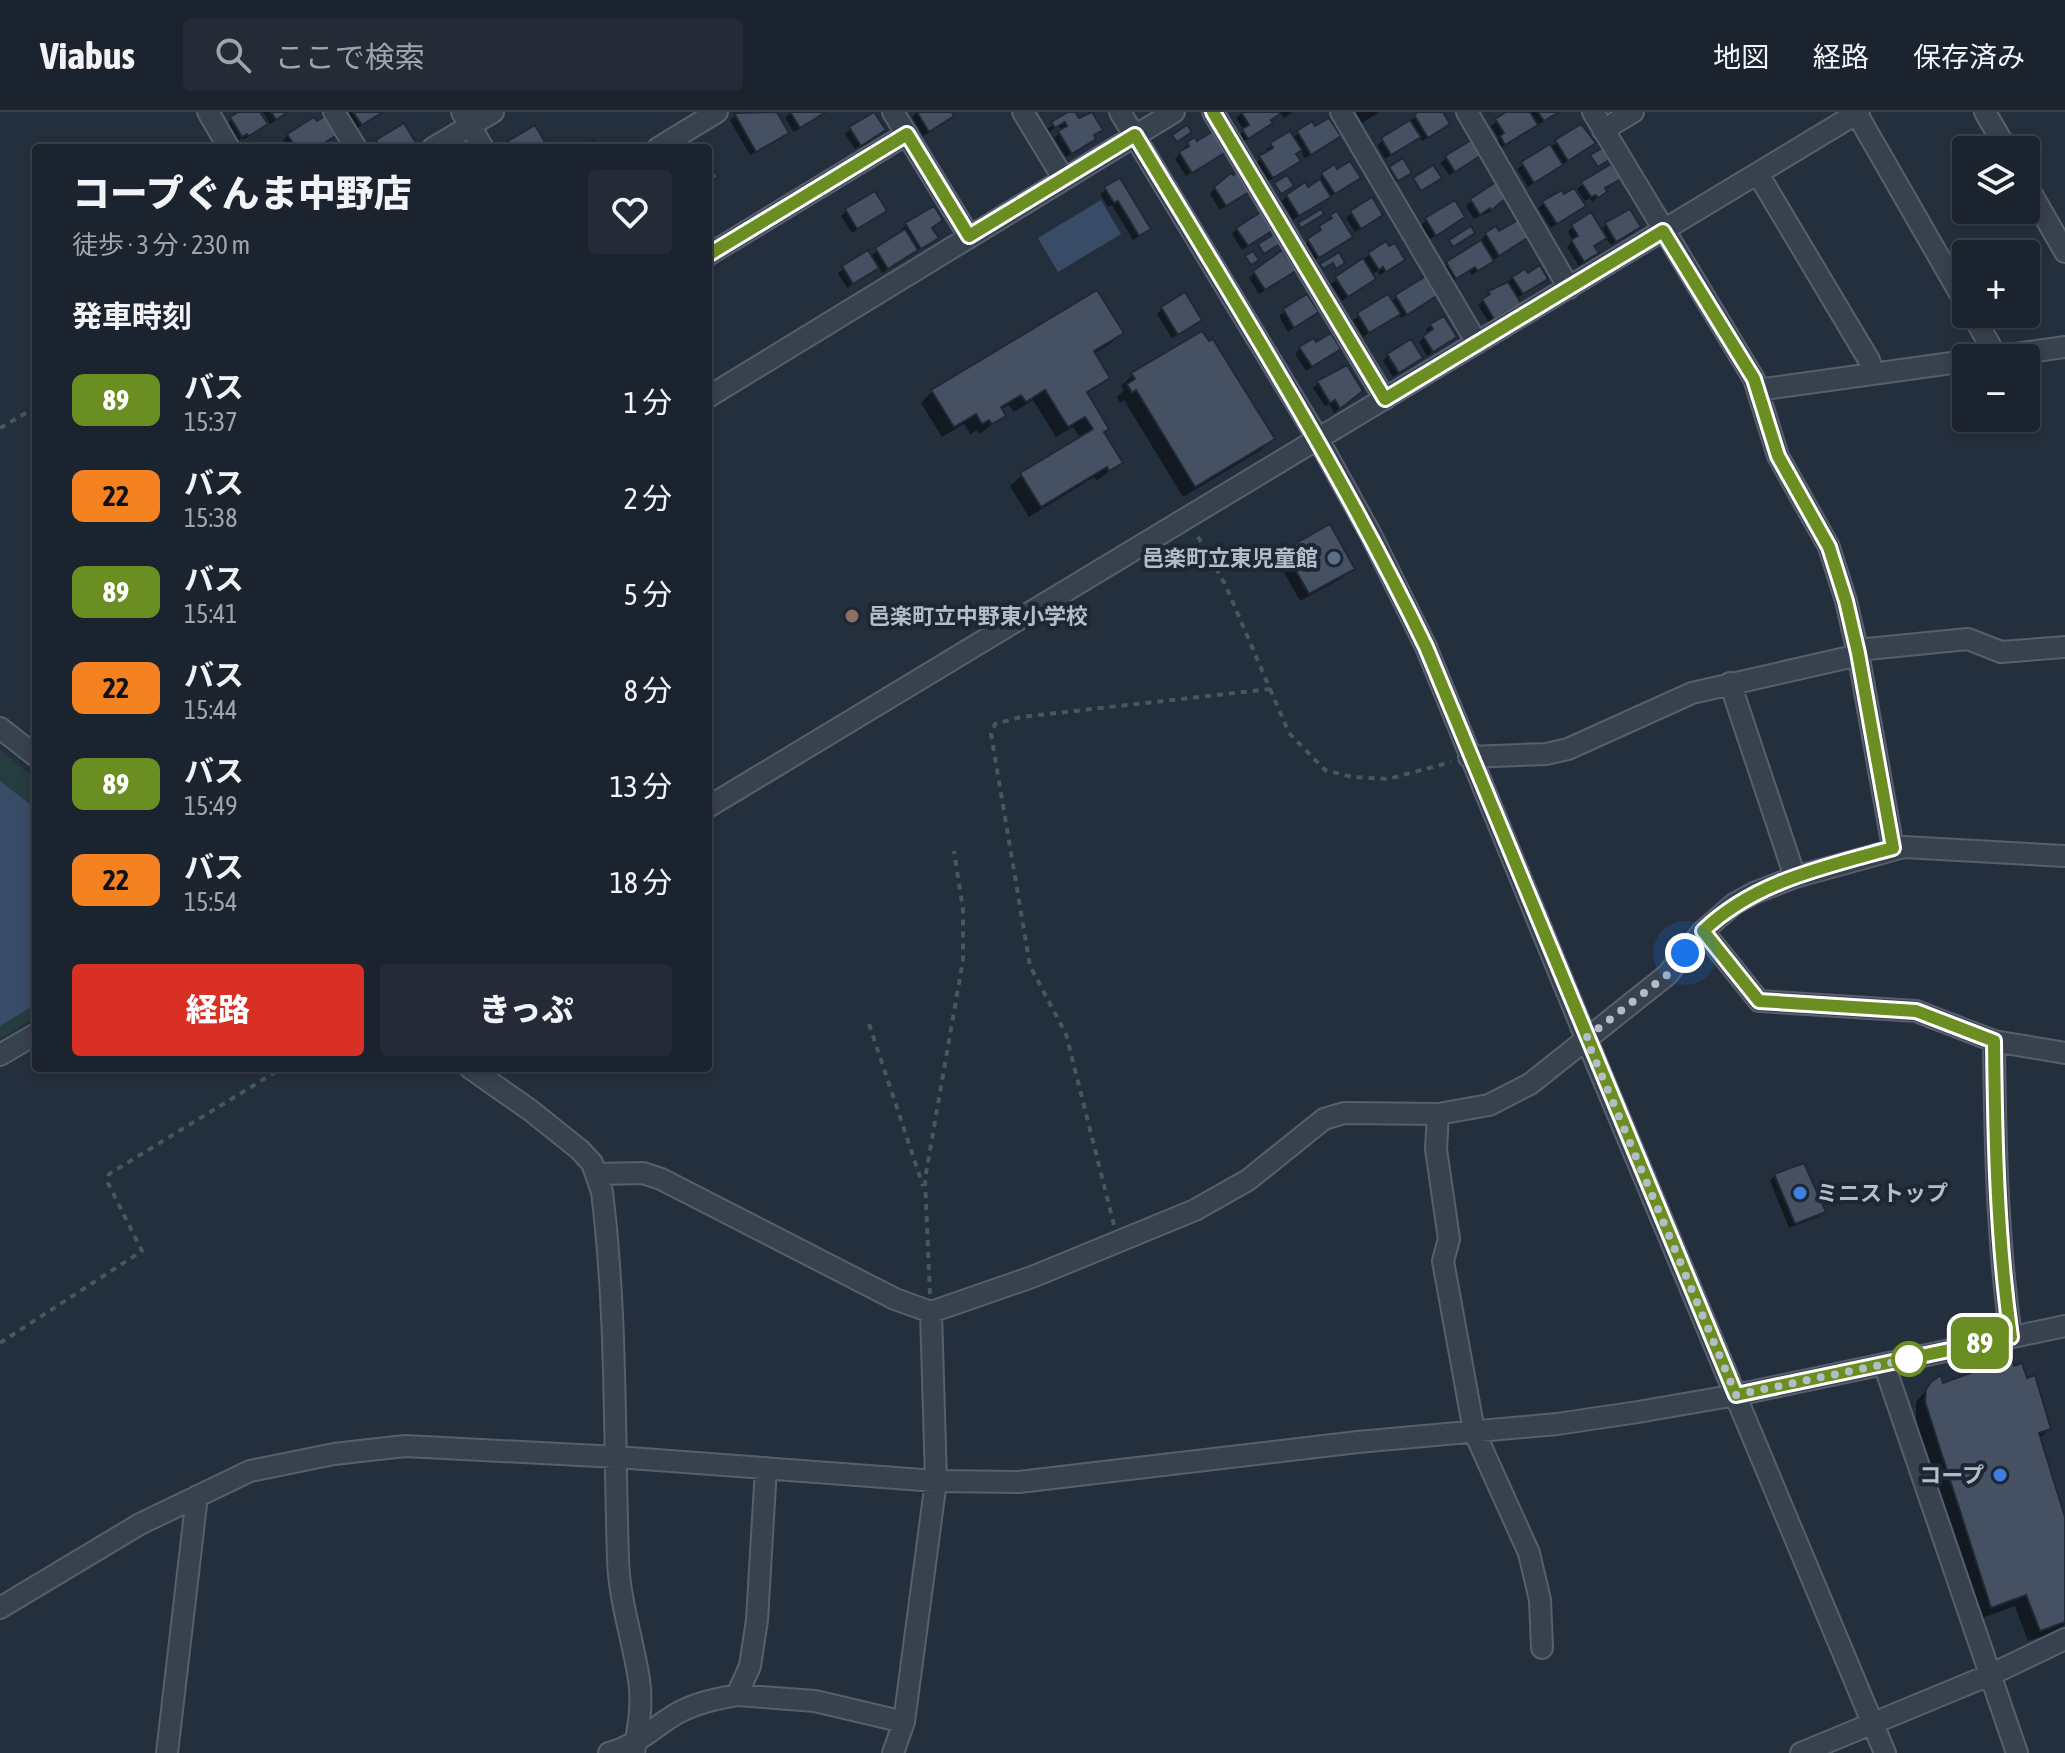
<!DOCTYPE html>
<html lang="ja">
<head>
<meta charset="utf-8">
<style>
	:root { --surface:#1b232e; --page:#242b36; --text:#f1f3f6; --muted:#a0a4aa; --line:#39404a; --accent:#d93025 }
	body { margin:0; font-family:"Asap Condensed","Noto Sans JP",sans-serif; background:var(--page); color:var(--text); height:100vh; display:flex; flex-direction:column; font-size:30px; white-space:nowrap }
	* { box-sizing:border-box; margin:0 }
	p { font-size:26px; color:var(--muted) }
	.icon { flex:none; width:44px; height:44px; fill:none; stroke:currentColor; stroke-width:2; stroke-linecap:round; stroke-linejoin:round }
	.map { position:relative; flex:1; overflow:hidden }
	.panel { position:absolute; left:32px; top:32px; width:680px; height:928px; display:flex; flex-direction:column; background:var(--surface); border-radius:8px; box-shadow:0 4px 12px #0003,0 0 0 2px var(--line) }
	.panel>* { flex:none }
	.badge { padding:0 16px; border-radius:12px; font-size:28px; line-height:52px }
	.fabs { position:absolute; left:1952px; top:24px; display:grid; gap:16px }
	.fabs a { display:grid; place-items:center; width:88px; height:88px; border-radius:8px; background:var(--surface); box-shadow:0 4px 12px #0003,0 0 0 2px var(--line); font-size:40px }
	.you { position:absolute; width:40px; height:40px; margin:-20px; border:6px solid #fff; border-radius:50%; background:#1a73e8; box-shadow:0 0 0 12px #1a73e833 }
	.map>.badge { position:absolute; translate:-50% -50%; box-shadow:0 0 0 4px #fff }
	h2 { padding:0 40px; font-size:30px; line-height:72px }
	.round { display:grid; place-items:center; flex:none; width:84px; height:84px; border-radius:8px; background:var(--page) }
	.overview { display:flex; align-items:center; justify-content:space-between; height:136px; padding:0 40px }
	h1 { font-size:38px; font-weight:800; line-height:60px }
	.primary-button { display:flex; gap:16px; margin-top:auto; padding:16px 40px }
	.primary-button a { flex:1; height:92px; border-radius:8px; background:var(--accent); color:#fff; font-size:32px; font-weight:800; line-height:92px; text-align:center }
	.primary-button a+a { background:var(--page); color:var(--text) }
	ul { padding:0; list-style:none }
	li { display:flex; align-items:center; gap:24px; height:96px; padding:0 40px }
	li div { flex:1 }
	li b { display:block; font-size:30px }
	li em { font-style:normal }
	li .badge { min-width:88px; font-weight:700; text-align:center }
	header { display:flex; align-items:center; gap:48px; box-sizing:border-box; height:112px; padding:0 40px; background:var(--surface); border-bottom:2px solid var(--line) }
	header strong { font-size:38px }
	nav { display:flex; gap:44px; margin-inline-start:auto; font-size:28px }
	.search { width:560px; height:72px; background:var(--page); display:flex; align-items:center; gap:20px; box-sizing:border-box; padding:0 28px; border-radius:8px; color:var(--muted); font-size:30px }
	.map>svg:first-child { display:block }
</style>
</head>
<body>
<header>
<strong>Viabus</strong>
<div class="search"><svg class="icon" aria-label="search" viewBox="0 0 24 24"><circle cx="10" cy="10" r="6"/><path d="M15 15l6 6"/></svg>ここで検索</div>
<nav><a>地図</a><a>経路</a><a>保存済み</a></nav>
</header>
<div class="map">
<svg width="2065" height="1641" viewBox="0 0 2065 1641">
	<rect width="100%" height="100%" fill="#242f3e"/>
	<path fill="#263c3f" d="M0,638L36,667V905L0,927Z"/>
	<path fill="#394c67" d="M1101,88L1121,122L1058,160L1038,126Z
		M0,669L36,697V892L0,914Z"/>
	<path fill="#0007" d="M242,0H258L266,12L243,28L242,26L236,29L226,12Z
		M263,0H289L270,12Z
		M349,0H383L356,17L347,2Z
		M740,0H774L786,21L750,43L730,8Z
		M792,0H825L794,20L785,6Z
		M917,0H949L952,4L923,24L912,5Z
		M1073,0L1078,9L1100,17L1088,32L1066,45L1054,26L1062,19L1059,14L1049,20L1047,17Z
		M1243,0H1279L1266,16L1242,30L1238,24L1244,18L1236,6Z
		M1280,0H1293L1284,6Z
		M1356,0H1379L1362,11Z
		M1422,0H1440L1442,17L1422,29L1419,24L1385,47L1377,33Z
		M1510,0H1559L1538,13L1537,11L1500,36L1496,31L1499,27L1491,14Z
		M1312,12L1333,29L1305,46L1300,38L1294,43L1298,49L1293,54L1267,70L1255,51L1268,41L1266,38L1272,33L1292,26Z
		M1581,15L1594,31L1528,75L1517,57Z
		M851,17L883,18L855,37L845,22Z
		M288,23H334L316,36H288L283,28Z
		M1188,32L1223,40L1186,64L1175,47Z
		M1478,44L1449,63L1441,51L1446,46Z
		M1390,56L1408,62L1395,70L1388,58Z
		M1337,59L1359,66L1293,108L1282,89L1287,84L1307,78L1319,70L1318,68L1323,62Z
		M1618,67L1592,90L1590,86L1585,89L1577,77L1583,72Z
		M1119,69L1143,122L1133,128L1112,93L1108,95L1100,82Z
		M1215,76L1246,80L1220,98L1210,82Z
		M1504,86L1491,99L1474,107L1466,94L1471,89Z
		M1544,91L1583,94L1551,116L1538,96Z
		M846,99L879,104L852,121L841,104Z
		M1351,101L1375,108L1355,120L1346,106Z
		M1331,104L1345,130L1313,149L1303,134L1317,123L1315,121L1327,112L1326,110Z
		M1463,105L1430,127L1421,113L1427,108Z
		M906,113L930,117L936,126L882,161L878,154L847,176L838,161L867,141L869,145L903,121L901,118Z
		M1606,113L1633,120L1611,133L1605,125L1593,135L1596,141L1579,154L1567,135L1573,128L1568,120L1573,114L1600,119Z
		M1237,117L1270,119L1242,138L1232,122Z
		M1486,122L1526,125L1472,163L1470,159L1450,171L1442,157L1482,130L1481,128Z
		M1369,143L1397,152L1380,163L1377,159L1372,162L1369,172L1342,189L1331,172Z
		M1254,161L1288,164L1259,182L1249,166Z
		M1527,163L1546,166L1516,187L1518,191L1513,196L1489,211L1478,193L1490,181L1513,166Z
		M1436,183L1401,206L1398,201L1363,225L1353,208L1388,184L1391,190L1396,185Z
		M1307,184L1316,200L1288,220L1279,204Z
		M1162,196L1194,213L1172,226L1157,202Z
		M1431,213L1454,225L1427,244L1419,230L1428,222L1426,218Z
		M1121,221L1110,232L1093,242L1107,265L1086,283L1102,321L1120,351L1097,369L1094,365L1029,405L1010,374L1022,363L1081,327L1073,315L1056,325L1033,288L1014,300L1009,293L1000,298L1003,303L980,322L977,318L970,322L964,312L942,325L921,291L932,279Z
		M1316,233L1339,237L1306,259L1295,242L1301,236Z
		M1388,243L1420,246L1393,265L1383,249Z
		M1133,263L1272,327L1261,338L1183,385L1124,288L1120,291L1117,285L1124,278L1121,274Z
		M1318,271L1355,284L1334,301L1329,292L1325,294L1313,276Z
		M1285,439L1352,457L1344,465L1300,489L1277,448Z
		M1775,1064L1823,1100L1818,1105L1789,1116L1770,1069Z
		M2013,1257L2025,1268L2049,1317L2039,1327L2065,1412V1512L2058,1519L2028,1529L2015,1494L1979,1507L1916,1311V1290L1933,1270L1942,1273Z"/>
	<path fill="#455162" stroke="#1f2835" stroke-width="2" d="M238,0H260L268,12L249,24L247,22L242,25L230,5Z
		M271,0H288L276,8Z
		M353,0H383L362,13Z
		M777,0L789,21L756,40L734,1Z
		M790,0H826L800,16Z
		M874,0L886,18L861,34L849,15Z
		M917,0H952L954,4L929,20Z
		M1068,0H1075L1079,6L1092,0L1103,18L1094,23L1096,27L1072,42L1058,19L1067,14L1065,10L1055,16L1051,10Z
		M1241,0H1279L1280,2L1271,8L1273,11L1248,27L1242,17L1249,13Z
		M1418,0H1443L1450,12L1428,26L1414,3Z
		M1506,0H1530L1538,13L1505,33L1500,24L1504,21L1495,7Z
		M1538,0H1559L1544,9Z
		M325,4L337,23L316,36H296L287,22L314,5L317,9Z
		M1329,6L1341,24L1311,43L1297,19L1312,9L1315,14Z
		M1410,8L1421,25L1391,43L1381,26Z
		M404,11L416,31L408,36H381L376,28Z
		M1581,12L1596,31L1568,49L1555,28Z
		M535,13L546,32L539,36H513L508,29Z
		M1187,13L1192,20L1177,30L1172,23Z
		M1213,19L1226,40L1192,61L1179,40L1189,34L1187,30L1195,25L1197,29Z
		M1290,19L1302,38L1296,42L1301,49L1273,66L1259,44L1273,36L1270,31Z
		M593,28L598,36H573L581,31L583,34Z
		M1471,28L1480,44L1455,60L1445,44Z
		M1550,32L1563,53L1534,71L1521,50Z
		M1602,36L1609,48L1598,55L1590,43Z
		M1403,46L1412,61L1398,69L1389,55Z
		M708,49L718,65L708,71Z
		M1350,49L1361,66L1335,82L1321,61L1335,52L1337,57Z
		M1611,52L1621,67L1605,76L1607,80L1598,86L1596,83L1591,85L1581,70Z
		M1433,53L1442,66L1421,79L1413,66Z
		M1231,61L1233,63L1237,61L1249,80L1226,94L1214,75Z
		M1287,63L1294,74L1281,82L1274,71Z
		M1120,66L1151,117L1139,124L1118,89L1114,91L1104,75Z
		M1320,67L1331,85L1299,104L1286,83L1305,70L1308,75Z
		M1496,70L1506,86L1491,99L1490,96L1480,103L1470,87Z
		M1574,76L1586,94L1557,112L1542,89L1562,78L1564,82Z
		M875,79L887,99L857,117L845,97Z
		M1372,85L1383,103L1361,117L1350,99Z
		M1455,88L1465,105L1436,124L1425,106Z
		M934,94L943,108L932,116L939,126L921,137L905,111Z
		M1321,97L1324,102L1301,116L1298,111Z
		M1630,97L1641,115L1616,130L1605,111Z
		M1337,99L1353,125L1319,146L1307,127L1321,118L1319,114L1332,106L1330,103Z
		M1261,100L1272,119L1248,134L1236,116Z
		M1591,100L1607,126L1594,134L1599,141L1584,150L1571,128L1578,124L1571,113Z
		M1518,108L1529,125L1499,144L1485,121L1496,114L1499,119Z
		M1471,114L1475,121L1453,135L1449,128Z
		M905,117L918,138L888,157L875,136Z
		M1274,122L1280,132L1264,142L1258,132Z
		M1481,128L1494,149L1478,159L1475,155L1456,167L1446,150Z
		M1386,129L1389,134L1395,131L1405,148L1386,160L1383,155L1379,158L1368,141Z
		M868,138L879,156L853,172L842,154Z
		M1282,138L1296,159L1265,178L1253,159Z
		M1253,139L1259,148L1251,153L1245,144Z
		M1339,140L1345,151L1336,157L1333,151L1323,157L1320,152Z
		M1363,146L1376,167L1348,185L1335,165Z
		M1540,153L1548,167L1523,182L1512,165L1525,157L1528,161Z
		M1426,164L1438,183L1407,203L1395,183Z
		M1508,170L1521,191L1494,207L1482,187L1490,182L1488,179Z
		M1097,178L1124,221L1094,239L1110,266L1087,280L1109,317L1104,320L1123,351L1109,359L1107,355L1041,395L1020,361L1093,317L1085,305L1068,315L1045,278L1026,290L1021,283L1001,295L1006,304L992,312L989,308L982,312L976,302L954,315L931,278Z
		M1185,180L1202,208L1178,223L1161,195Z
		M1307,182L1319,200L1294,216L1283,197Z
		M1388,182L1401,202L1369,221L1357,201Z
		M1444,204L1457,225L1433,240L1423,224L1433,217L1430,212Z
		M1202,219L1209,229L1213,227L1275,327L1195,375L1136,278L1132,281L1127,272L1135,267L1131,261Z
		M1331,221L1341,237L1312,255L1299,235L1314,226L1316,230Z
		M1411,227L1423,246L1399,261L1387,242Z
		M1347,253L1363,279L1340,297L1335,288L1330,291L1317,269Z
		M1330,412L1355,457L1309,482L1284,438Z
		M1804,1051L1826,1100L1795,1112L1774,1062Z
		M2012,1246L2014,1254L2022,1251L2027,1266L2035,1263L2051,1317L2039,1321L2065,1405V1510L2040,1519L2026,1483L1991,1496L1925,1290L1926,1277L1932,1269L1941,1263L1943,1271Z"/>
	<g fill="none" stroke-linecap="round" stroke-linejoin="round">
		<g stroke="#565f6c" stroke-width="24">
			<path id="minor" d="M208,0L229,36
				M334,0L356,36
				M462,0L483,36
				M893,0L969,124
				M1023,0L1063,66
				M1120,0L1318,327L1371,423L1426,535L1586,926L1885,1641
				M1213,0L1385,287
				M1341,0L1477,231
				M1467,0L1569,176
				M1593,0L1754,267L1778,344L1829,435L1846,489L1858,541L1893,736
				M1985,0L2007,38
				M1857,2L1966,192
				M1603,18L1633,0
				M433,36L493,0
				M658,36L717,0
				M1758,62L1869,248L1873,261
				M2026,72L2065,140
				M708,143L907,22
				M1972,202L1990,233L1992,246
				M1988,246L2065,235
				M1758,278L1966,249
				M708,285L1174,0
				M1730,571L1795,765
				M0,616L36,644
				M1469,645L1546,642L1568,637L1692,581L1850,545L1867,537L1968,527L2001,540L2065,535
				M708,695L1859,0
				M1703,819L1759,889L1916,899L1994,929L2065,941
				M1994,929C1995,1028 1997,1126 2011,1225
				M0,943L36,922
				M470,956L530,998L580,1038L592,1051L602,1080C617,1201 614,1325 618,1447C619,1488 633,1527 639,1568C643,1592 638,1617 634,1641
				M1438,1002L1436,1037L1449,1127L1443,1149L1474,1319L1529,1441L1540,1488L1542,1536
				M597,1062L643,1061L661,1067L895,1187L931,1200L1032,1165L1195,1098L1248,1068L1324,1007L1344,1001L1438,1002L1489,993L1530,972L1667,863L1703,819L1734,792L1754,781L1795,765L1904,735L2065,744
				M1884,1252L2017,1641
				M0,1496L140,1412L250,1359L334,1342L405,1334L617,1345L936,1369L1019,1370L1358,1330L1557,1312L1638,1300L1736,1283L2065,1214
				M737,1583L815,1589L904,1610
				M167,1641L197,1384
				M609,1641C634,1635 654,1615 676,1602C695,1591 716,1587 737,1583L750,1554L757,1508L766,1356
				M893,1641L904,1610L936,1369L931,1200
				M1801,1641L1992,1562L2065,1527"/>
		</g>
		<path stroke="#44595c" stroke-width="4" stroke-dasharray="6 6" stroke-linecap="butt" d="M0,316L36,295
			M1270,577L1289,621L1325,658L1352,665L1388,667L1451,650
			M869,912L923,1074
			M1114,1113L1066,922L1030,854L991,622L995,612L1021,605L1270,577L1225,472L1197,423
			M930,1182L925,1067L963,848V797L954,739
			M0,1231L142,1139L108,1071L109,1062L282,956"/>
		<use href="#minor" stroke="#38414e" stroke-width="20"/>
	</g>
	<g fill="none" stroke-linecap="round" stroke-linejoin="round">
		<g stroke="#fff" stroke-width="18">
			<path id="line" d="M708,143L907,22L969,124L1135,23C1236,191 1341,358 1426,535L1736,1283L2011,1225C1997,1126 1995,1028 1994,929L1916,899L1759,889L1703,819C1755,769 1825,755 1893,736L1858,541L1846,489L1829,435L1778,344L1754,267L1663,119L1385,287L1213,0"/>
		</g>
		<use href="#line" stroke="#6b8e23" stroke-width="12"/>
		<path stroke="#b4bcc9" stroke-width="8" stroke-dasharray="0 14.4" d="M1685,841L1667,863L1586,926L1736,1283L1909,1247"/>
	</g>
	<circle fill="#5c6f8a" stroke="#1d2633" stroke-width="3" cx="1334" cy="446" r="8"/>
	<circle fill="#8d6e63" stroke="#1d2633" stroke-width="3" cx="852" cy="504" r="8"/>
	<g fill="#3f7fe0" stroke="#1d2633" stroke-width="3">
		<circle cx="1800" cy="1081" r="8"/>
		<circle cx="2000" cy="1363" r="8"/>
	</g>
	<circle fill="#fff" stroke="#6b8e23" stroke-width="4" cx="1909" cy="1247" r="16"/>
	<g text-anchor="middle" dominant-baseline="central" stroke-width="8" stroke-linejoin="round" paint-order="stroke">
		<g font-size="22" font-weight="bold" fill="#b4bcc9" stroke="#1d2633" text-anchor="end">
			<text x="1318" y="446">邑楽町立東児童館</text>
			<text x="868" y="504" text-anchor="start">邑楽町立中野東小学校</text>
			<text x="1816" y="1081" text-anchor="start">ミニストップ</text>
			<text x="1984" y="1363">コープ</text>
		</g>
	</g>
</svg>
<div class="fabs">
<a><svg class="icon" aria-label="layers" viewBox="0 0 24 24"><path d="M12 4l9 5-9 5-9-5zM3 14l9 5 9-5"/></svg></a>
<a>+</a>
<a>−</a>
</div>
<div class="you" style="left:1685px;top:841px"></div>
<b class="badge" style="left:1980px;top:1231px;background:#6b8e23;color:#fff">89</b>
<section class="panel">
<div class="overview"><div><h1>コープぐんま中野店</h1><p>徒歩 · 3 分 · 230 m</p></div><a class="round"><svg class="icon" aria-label="heart" viewBox="0 0 24 24"><path d="M12 20l-8-8c-3-5 5-10 8-4 3-6 11-1 8 4z"/></svg></a></div>
<h2>発車時刻</h2>
<ul>
<li><span class="badge" style="background:#6b8e23;color:#fff">89</span><div><b>バス</b><p>15:37</p></div><em>1 分</em></li>
<li><span class="badge" style="background:#f58220;color:#111">22</span><div><b>バス</b><p>15:38</p></div><em>2 分</em></li>
<li><span class="badge" style="background:#6b8e23;color:#fff">89</span><div><b>バス</b><p>15:41</p></div><em>5 分</em></li>
<li><span class="badge" style="background:#f58220;color:#111">22</span><div><b>バス</b><p>15:44</p></div><em>8 分</em></li>
<li><span class="badge" style="background:#6b8e23;color:#fff">89</span><div><b>バス</b><p>15:49</p></div><em>13 分</em></li>
<li><span class="badge" style="background:#f58220;color:#111">22</span><div><b>バス</b><p>15:54</p></div><em>18 分</em></li>
</ul>
<div class="primary-button"><a>経路</a><a>きっぷ</a></div>
</section>
</div>
</body>
</html>
